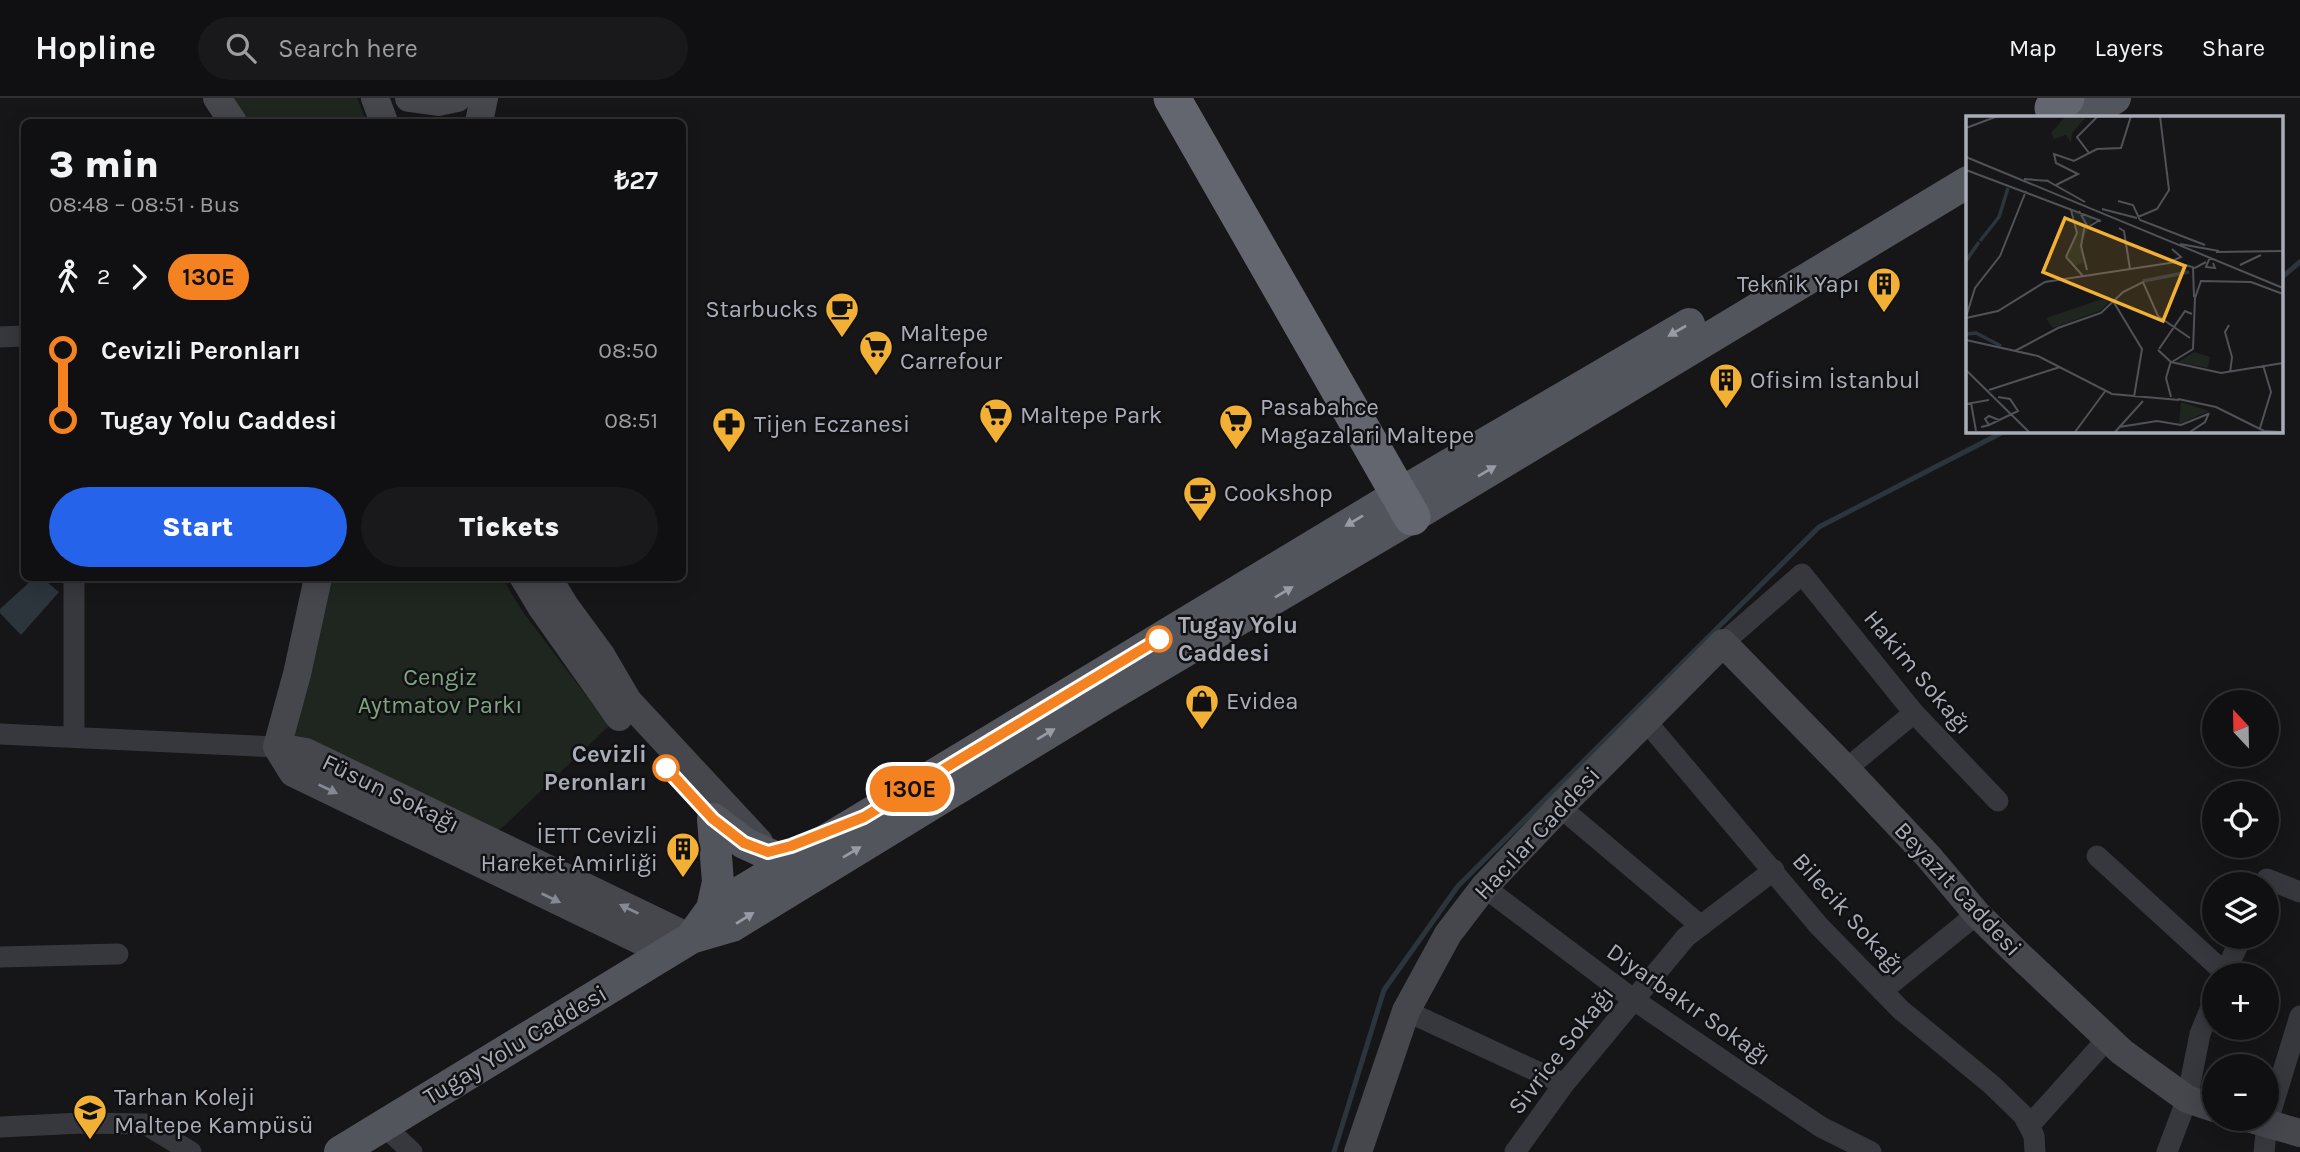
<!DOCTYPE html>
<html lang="en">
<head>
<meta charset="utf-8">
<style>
	:root { --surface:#101012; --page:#19191b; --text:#f1f3f6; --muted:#9c9d9f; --line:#303032; --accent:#2563eb }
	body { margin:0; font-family:Karla,sans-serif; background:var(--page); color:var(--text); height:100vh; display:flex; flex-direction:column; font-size:26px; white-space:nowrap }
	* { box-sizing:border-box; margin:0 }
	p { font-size:23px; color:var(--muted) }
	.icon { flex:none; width:38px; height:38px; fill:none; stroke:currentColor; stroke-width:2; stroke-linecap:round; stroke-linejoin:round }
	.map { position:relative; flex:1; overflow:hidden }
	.panel { position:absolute; left:21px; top:21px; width:665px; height:462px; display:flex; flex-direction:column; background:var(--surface); border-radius:10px; box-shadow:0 4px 18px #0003,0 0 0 2px var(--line) }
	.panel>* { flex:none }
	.badge { padding:0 14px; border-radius:23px; font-size:24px; line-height:46px }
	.needle { width:46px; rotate:338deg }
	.fabs { position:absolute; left:2202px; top:592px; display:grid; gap:14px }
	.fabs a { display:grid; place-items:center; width:77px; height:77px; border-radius:50%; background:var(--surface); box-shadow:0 4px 18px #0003,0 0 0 2px var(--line); font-size:35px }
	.map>.badge { position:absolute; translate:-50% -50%; box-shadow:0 0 0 4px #fff }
	.legs { display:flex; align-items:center; gap:10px; height:77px; padding:0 28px; font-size:23px }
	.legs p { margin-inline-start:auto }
	.head { display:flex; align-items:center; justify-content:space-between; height:119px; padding:0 28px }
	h1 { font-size:38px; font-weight:800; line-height:52px }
	.cta { display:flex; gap:14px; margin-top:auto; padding:14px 28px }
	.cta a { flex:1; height:80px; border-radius:42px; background:var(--accent); color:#fff; font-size:28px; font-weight:800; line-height:80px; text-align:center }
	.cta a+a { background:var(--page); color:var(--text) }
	ul { padding:0 28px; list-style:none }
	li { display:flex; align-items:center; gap:24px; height:70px; font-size:26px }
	li i { display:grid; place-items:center; width:10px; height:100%; margin:0 9px; background:currentColor }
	li i::after { content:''; width:18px; height:18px; margin:-9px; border:5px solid; border-radius:50%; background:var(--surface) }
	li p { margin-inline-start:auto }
	li:first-child i { background:linear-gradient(#0000 50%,currentColor 0) }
	li:last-child i { background:linear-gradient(currentColor 50%,#0000 0) }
	header { display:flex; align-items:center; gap:42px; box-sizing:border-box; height:98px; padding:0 35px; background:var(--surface); border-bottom:2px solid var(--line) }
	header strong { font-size:33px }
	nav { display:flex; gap:38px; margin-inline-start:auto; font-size:24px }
	.search { width:490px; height:63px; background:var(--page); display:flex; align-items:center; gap:18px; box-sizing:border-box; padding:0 24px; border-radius:38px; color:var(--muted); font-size:26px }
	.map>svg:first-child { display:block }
</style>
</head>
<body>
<header>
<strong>Hopline</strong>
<div class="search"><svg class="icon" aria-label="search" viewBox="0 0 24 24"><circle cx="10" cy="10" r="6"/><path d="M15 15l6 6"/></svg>Search here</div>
<nav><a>Map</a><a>Layers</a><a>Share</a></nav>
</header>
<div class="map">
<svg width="2300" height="1054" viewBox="0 0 2300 1054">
	<rect width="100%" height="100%" fill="#161618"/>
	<path fill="#1e261f" d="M217,0H357L367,24H233Z
		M318,480H502L523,514L609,628L505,727L485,742L277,649Z"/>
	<path fill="#2c353c" d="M34,480H42L59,494L21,537L0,515V511Z"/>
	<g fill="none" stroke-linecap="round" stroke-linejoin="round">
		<path stroke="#2c353c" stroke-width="5" d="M2281,180L2300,164
			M1334,1054L1384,892L1458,788L1819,429L2007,332"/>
		<path stroke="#37383d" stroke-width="21" d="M0,239L24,238
			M1723,545L1802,476L1914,615L1998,703
			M1645,622L1819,828L1901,912L1992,987L2023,1017L2029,1028
			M0,636L277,649
			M74,638V480
			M1846,671L1914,615
			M1560,709L1701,828
			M2097,758L2225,875
			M2265,786L2267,781L2300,794
			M1484,789L1634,902L1741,975L1821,1029L1871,1054
			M0,859L118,856
			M2224,877L2242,838
			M1882,893L1977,816
			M1406,913L1564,986
			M383,1027L412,1054
			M0,1029L82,1025L145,1026L191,1054
			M1515,1054L1564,986L1686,839L1774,772
			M2035,1054L2034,1038L2029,1028L2108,940
			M2167,1054L2187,1001L2200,936L2214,902
			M2264,1054L2267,1026L2300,918"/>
		<path stroke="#45474d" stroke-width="28" d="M217,0L233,24
			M375,0L384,24
			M409,0L438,4L457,0
			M479,24L484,0
			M524,480L542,510L619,619
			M548,480L565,508L601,557L628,603L759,744
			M277,649L306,654L691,840
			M277,649L293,675L666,855
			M277,649L297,576L318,480
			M2248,1020L2300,1035
			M1358,1054L1406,913L1448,836L1484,789L1560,709L1723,545L1846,671L1928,758L1977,816L2019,857L2122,954L2187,1001L2214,1010"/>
		<path stroke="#53555c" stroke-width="32" d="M2081,19L2115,0
			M713,721L744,745L788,765L792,781
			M712,811L718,784L713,721
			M691,840L712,811L1399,396L1689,226
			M340,1054L691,840L732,828L1102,602L1412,419L1968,84"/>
		<path stroke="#63666e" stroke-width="37" d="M1172,0L1412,419
			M2053,10L2066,0"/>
	</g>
	<defs><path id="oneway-solid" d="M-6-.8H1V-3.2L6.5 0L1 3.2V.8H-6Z" transform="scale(1.75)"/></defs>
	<g fill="#979ba6">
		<use href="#oneway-solid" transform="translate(1677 233) rotate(150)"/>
		<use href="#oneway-solid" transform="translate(1487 373) rotate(-31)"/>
		<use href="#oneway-solid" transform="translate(1354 423) rotate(149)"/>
		<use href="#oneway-solid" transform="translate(1284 494) rotate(-31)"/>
		<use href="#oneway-solid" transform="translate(1046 636) rotate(-31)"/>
		<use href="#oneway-solid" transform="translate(852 754) rotate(-31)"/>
		<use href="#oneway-solid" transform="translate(745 820) rotate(-32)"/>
	</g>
	<g fill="#858993">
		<use href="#oneway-solid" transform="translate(328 691) rotate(26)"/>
		<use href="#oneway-solid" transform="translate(551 800) rotate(26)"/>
		<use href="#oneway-solid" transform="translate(629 811) rotate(-154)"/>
	</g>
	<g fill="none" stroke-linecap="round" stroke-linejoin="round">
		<g stroke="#fff" stroke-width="16">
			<path id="line-1" d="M666,670L713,721L744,745L768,754L791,748L864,719L1159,541"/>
		</g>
		<use href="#line-1" stroke="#f58220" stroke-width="10"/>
	</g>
	<defs>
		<g id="building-pin" transform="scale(1.75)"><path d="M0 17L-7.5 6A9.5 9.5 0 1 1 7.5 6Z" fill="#f2b134" stroke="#111113"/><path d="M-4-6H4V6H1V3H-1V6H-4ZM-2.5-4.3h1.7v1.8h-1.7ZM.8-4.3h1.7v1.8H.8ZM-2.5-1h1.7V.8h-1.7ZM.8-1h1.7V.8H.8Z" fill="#111"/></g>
		<g id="cafe-pin" transform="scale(1.75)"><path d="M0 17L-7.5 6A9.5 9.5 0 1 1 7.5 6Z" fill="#f2b134" stroke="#111113"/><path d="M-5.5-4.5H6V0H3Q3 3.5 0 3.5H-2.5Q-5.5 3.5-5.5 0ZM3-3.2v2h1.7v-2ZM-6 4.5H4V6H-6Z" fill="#111"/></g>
		<g id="supermarket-pin" transform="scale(1.75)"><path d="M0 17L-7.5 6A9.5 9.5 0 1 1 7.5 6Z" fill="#f2b134" stroke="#111113"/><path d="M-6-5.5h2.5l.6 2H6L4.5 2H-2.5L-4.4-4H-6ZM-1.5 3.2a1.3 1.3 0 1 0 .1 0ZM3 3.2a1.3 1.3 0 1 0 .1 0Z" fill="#111"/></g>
		<g id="pharmacy-pin" transform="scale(1.75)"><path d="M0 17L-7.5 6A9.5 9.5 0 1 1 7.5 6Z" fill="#f2b134" stroke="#111113"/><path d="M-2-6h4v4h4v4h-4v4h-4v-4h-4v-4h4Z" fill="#111"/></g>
		<g id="shop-pin" transform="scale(1.75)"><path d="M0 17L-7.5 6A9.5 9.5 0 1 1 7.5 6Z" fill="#f2b134" stroke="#111113"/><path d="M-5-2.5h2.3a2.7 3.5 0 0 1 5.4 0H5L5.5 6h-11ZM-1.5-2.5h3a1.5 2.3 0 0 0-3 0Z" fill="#111"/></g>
		<g id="school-pin" transform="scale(1.75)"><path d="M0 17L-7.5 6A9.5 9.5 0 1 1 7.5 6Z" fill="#f2b134" stroke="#111113"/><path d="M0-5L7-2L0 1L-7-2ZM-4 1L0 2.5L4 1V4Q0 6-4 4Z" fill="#111"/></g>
	</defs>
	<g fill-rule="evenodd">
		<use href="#building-pin" x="1884" y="186"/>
		<use href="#cafe-pin" x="842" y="211"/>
		<use href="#supermarket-pin" x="876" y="249"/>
		<use href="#building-pin" x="1726" y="282"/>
		<use href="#supermarket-pin" x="996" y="317"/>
		<use href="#supermarket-pin" x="1236" y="323"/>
		<use href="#pharmacy-pin" x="729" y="326"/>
		<use href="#cafe-pin" x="1200" y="395"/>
		<use href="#shop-pin" x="1202" y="603"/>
		<use href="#building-pin" x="683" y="751"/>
		<use href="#school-pin" x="90" y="1013"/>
	</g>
	<g fill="#fff" stroke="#f58220" stroke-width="3.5">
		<circle cx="1159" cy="541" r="12"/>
		<circle cx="666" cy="670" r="12"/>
	</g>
	<g text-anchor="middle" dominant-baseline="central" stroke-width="5" stroke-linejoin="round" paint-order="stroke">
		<g font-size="24" fill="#a8adb8" stroke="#111113" text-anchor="start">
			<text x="1860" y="186" text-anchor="end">Teknik Yapı</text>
			<text x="818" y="211" text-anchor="end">Starbucks</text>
			<text x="900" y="235">Maltepe<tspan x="900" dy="28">Carrefour</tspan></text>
			<text x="1750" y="282">Ofisim İstanbul</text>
			<text x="1260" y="309">Pasabahce<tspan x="1260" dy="28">Magazalari Maltepe</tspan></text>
			<text x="1020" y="317">Maltepe Park</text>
			<text x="754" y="326">Tijen Eczanesi</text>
			<text x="1224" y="395">Cookshop</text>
			<text x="1226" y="603">Evidea</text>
			<text x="658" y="737" text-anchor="end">İETT Cevizli<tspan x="658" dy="28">Hareket Amirliği</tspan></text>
			<text x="114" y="999">Tarhan Koleji<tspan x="114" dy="28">Maltepe Kampüsü</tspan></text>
		</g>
		<g font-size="24" font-weight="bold" fill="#a8adb8" stroke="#111113" text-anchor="start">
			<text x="1178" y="527">Tugay Yolu<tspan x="1178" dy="28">Caddesi</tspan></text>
			<text x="647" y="656" text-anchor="end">Cevizli<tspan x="647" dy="28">Peronları</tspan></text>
		</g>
		<g font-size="24" fill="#a8adb8" stroke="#111113">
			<text transform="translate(1918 574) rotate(50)">Hakim Sokağı</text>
			<text transform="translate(391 695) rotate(26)">Füsun Sokağı</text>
			<text transform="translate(1537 735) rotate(-47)">Hacılar Caddesi</text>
			<text transform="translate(1958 791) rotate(47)">Beyazıt Caddesi</text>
			<text transform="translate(1849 816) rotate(48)">Bilecik Sokağı</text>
			<text transform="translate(1689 906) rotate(35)">Diyarbakır Sokağı</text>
			<text transform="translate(515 947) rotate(-31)">Tugay Yolu Caddesi</text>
			<text transform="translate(1561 952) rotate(-52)">Sivrice Sokağı</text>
		</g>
		<g font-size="24" fill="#7fa381" stroke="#111113">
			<text x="440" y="579">Cengiz<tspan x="440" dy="28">Aytmatov Parkı</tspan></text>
		</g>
	</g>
	<g transform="translate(1966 18)">
		<rect width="317" height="317" fill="#161618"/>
		<path d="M100,0H121L106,17L105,27L100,19L88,23L85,17ZM103,91L127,103L118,122L116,117L117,147L109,150L101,142L111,117ZM136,183L144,185L134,195L87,212L80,202ZM228,236L244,241L242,252L212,246ZM215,286L243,295L213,308Z" fill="#1e261f"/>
		<path fill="none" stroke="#2c353c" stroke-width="3.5" d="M14,125L33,101L42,72M0,145L13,126M177,165L223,156M0,218L10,217L35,230"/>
		<path fill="none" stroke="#505258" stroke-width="2" d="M0,12L32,0M123,37L111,21L132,0M0,41L317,172M0,54L135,105M58,63L83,65M80,64L119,86M90,69L112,58L90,47L88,38L108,45L131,33L155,32L165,0M152,85L167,89L174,104L239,129M136,93L171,102M113,95L122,111L134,104M172,101L191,93L203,74L194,0M119,108L115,130L121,154M153,112L158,115L164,153M214,128L253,135M250,136L317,135M100,141L111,117L105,94M100,141L117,160M244,141L240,151L249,152L247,147M206,145L215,141L206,133M274,149L295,139M227,152L228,181M147,185L176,233L168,281M0,201L9,172L34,140L60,75M0,202L32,195L79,166L210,146L229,152L240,146M263,209L259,216L266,241L264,257M0,224L72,240L146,278L213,284M193,233L219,195L226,198M192,234L205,246L255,257L317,247M49,235L92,212L135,197L157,176L177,166L192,200L224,222M206,246L227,233L229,182L235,165L285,166L317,178M0,254L63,316M23,274L94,251M205,281L200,262L205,245M212,283L250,291L298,315L316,316M5,287L10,315M0,288L23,284M23,309L52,295L44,283L32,281M15,311L23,309L19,303L23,300L33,304M153,311L191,305L215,309L242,298M294,312L305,276L297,249M109,316L140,274M149,316L177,285M224,316L239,306L243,297"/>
		<path fill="#f2b134" fill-opacity="0.15" stroke="#f2b134" stroke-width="3.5" d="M99,102L219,150L197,205L77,156Z"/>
		<rect width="317" height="317" fill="none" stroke="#a8adb8" stroke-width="3.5"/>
	</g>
</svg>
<div class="fabs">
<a><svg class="needle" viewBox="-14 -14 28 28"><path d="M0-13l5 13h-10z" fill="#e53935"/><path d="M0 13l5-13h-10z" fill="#9c9d9f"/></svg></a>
<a><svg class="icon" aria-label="locate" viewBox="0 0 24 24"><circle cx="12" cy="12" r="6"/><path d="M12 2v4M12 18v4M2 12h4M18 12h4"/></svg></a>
<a><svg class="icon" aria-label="layers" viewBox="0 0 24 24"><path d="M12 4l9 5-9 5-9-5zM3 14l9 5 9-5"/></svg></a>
<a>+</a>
<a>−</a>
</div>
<b class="badge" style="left:910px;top:691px;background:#f58220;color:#111">130E</b>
<section class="panel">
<div class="head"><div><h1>3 min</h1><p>08:48 – 08:51 · Bus</p></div><b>₺27</b></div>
<div class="legs"><svg class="icon" aria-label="walk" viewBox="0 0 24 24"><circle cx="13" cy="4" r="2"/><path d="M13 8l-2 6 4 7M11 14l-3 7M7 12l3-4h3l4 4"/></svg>2<svg class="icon" aria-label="forward" viewBox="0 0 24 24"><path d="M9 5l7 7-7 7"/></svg><b class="badge" style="background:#f58220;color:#111">130E</b></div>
<ul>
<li><i style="color:#f58220"></i><b>Cevizli Peronları</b><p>08:50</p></li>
<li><i style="color:#f58220"></i><b>Tugay Yolu Caddesi</b><p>08:51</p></li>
</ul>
<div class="cta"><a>Start</a><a>Tickets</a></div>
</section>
</div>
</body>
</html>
